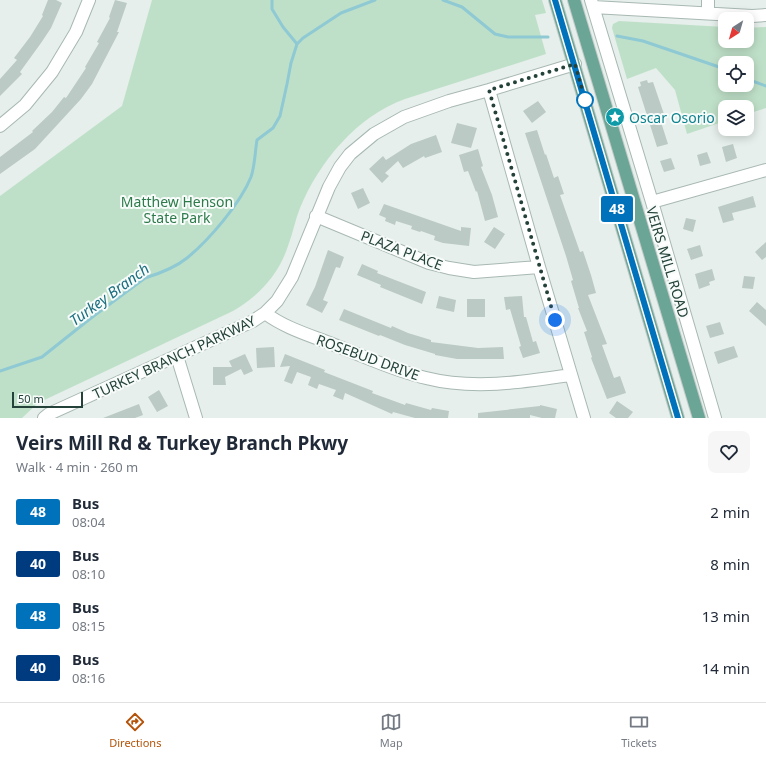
<!DOCTYPE html>
<html lang="en">
<head>
<meta charset="utf-8">
<style>
	:root { --surface:#fff; --page:#f6f6f7; --text:#1f2937; --muted:#747a83; --line:#e0e1e3; --accent:#b45309 }
	body { margin:0; font-family:"Noto Sans",sans-serif; background:var(--page); color:var(--text); height:100vh; display:flex; flex-direction:column; font-size:15px; white-space:nowrap }
	* { box-sizing:border-box; margin:0 }
	p { font-size:13px; color:var(--muted) }
	.icon { flex:none; width:22px; height:22px; fill:none; stroke:currentColor; stroke-width:2; stroke-linecap:round; stroke-linejoin:round }
	.map { position:relative; height:418px; overflow:hidden }
	.side { display:flex; flex-direction:column; background:var(--surface); flex:1 }
	.side>* { flex:none }
	.badge { padding:0 8px; border-radius:3px; font-size:14px; line-height:26px }
	.needle { width:26px; rotate:217deg }
	.buttons { position:absolute; left:718px; top:12px; display:grid; gap:8px }
	.buttons a { display:grid; place-items:center; width:36px; height:36px; border-radius:8px; background:var(--surface); box-shadow:0 2px 10px #0003; font-size:20px }
	.scale { position:absolute; left:12px; bottom:10px; width:71px; box-sizing:border-box; padding-left:4px; border:2px solid #24423a; border-top:0; font-size:11px; line-height:14px; white-space:nowrap; color:#24423a; -webkit-text-stroke:3px #f7fbf9; paint-order:stroke }
	.you { position:absolute; width:20px; height:20px; margin:-10px; border:3px solid #fff; border-radius:50%; background:#1a73e8; box-shadow:0 0 0 6px #1a73e833 }
	.map>.badge { position:absolute; translate:-50% -50%; box-shadow:0 0 0 2px #fff }
	.round { display:grid; place-items:center; flex:none; width:42px; height:42px; border-radius:8px; background:var(--page) }
	.headline { display:flex; align-items:center; justify-content:space-between; height:68px; padding:0 16px }
	h1 { font-size:19px; font-weight:700; line-height:30px }
	ul { padding:0; list-style:none }
	li { display:flex; align-items:center; gap:12px; height:52px; padding:0 16px }
	li div { flex:1 }
	li b { display:block; font-size:15px }
	li em { font-style:normal }
	li .badge { min-width:44px; font-weight:700; text-align:center }
	.dock { display:flex; justify-content:space-around; align-items:center; height:56px; border-top:1px solid var(--line); background:var(--surface); font-size:11px; color:var(--muted) }
	.dock a { display:grid; justify-items:center; gap:2px }
	.dock .active { color:var(--accent) }
	.map>svg:first-child { display:block }
</style>
</head>
<body>
<div class="map">
<svg width="766" height="418" viewBox="0 0 766 418">
	<rect width="100%" height="100%" fill="#e6efeb"/>
	<path fill="#bfe0c8" fill-rule="evenodd" d="M152,0H542L546,13L535,15L546,54L405,99C357,116 319,162 300,208C295,220 293,233 288,246C279,274 259,296 233,311L38,403L22,418H0V196L122,106Z
		M619,21L725,27V41H747V28L766,27V108L747,114V107H725V121L687,134L675,90L656,68L627,79L612,28L613,24ZM725,63H747V85H725Z"/>
	<g fill="none" stroke-linecap="round" stroke-linejoin="round">
		<path stroke="#8ec9d4" stroke-width="3" d="M272,0V9L283,27L297,44
			M443,0L462,7L495,34L508,37H548
			M617,36L643,41L725,69
			M747,79L766,86
			M0,371L42,357L91,318L145,278C158,274 176,267 187,258C209,240 240,204 251,177C255,165 255,152 257,140L273,128L280,116L287,84L291,63L297,44L303,38L341,13L375,0"/>
	</g>
	<path fill="#bbcac4" d="M48,0H56L62,3L51,28L41,43L20,72L22,74L0,96V79L17,60L14,58L30,37L43,16L42,15Z
		M115,0L127,3L117,32H119L92,84L81,99L35,149L0,174V157L33,132L32,131L52,112L64,97L66,98L86,68L85,67L99,43L97,42L110,18L109,17Z
		M647,80L648,83L653,82L665,117L660,119L668,144L657,147L638,87L641,86L640,82Z
		M538,101L546,112L532,123L523,111Z
		M457,123L477,128L471,148L451,143Z
		M537,130L545,155L546,154L554,178L558,176L564,194L560,195L580,252L583,251L591,275L596,293L588,295L607,344L602,345L614,378L620,376L626,393L607,399L591,358L592,357L584,332L587,331L578,308H579L571,281L573,280L566,256L525,133Z
		M436,135L442,152L425,158L424,156L403,168L398,161L385,173L389,176L382,183L369,169L383,156L386,160L411,144Z
		M733,144L737,158L726,162L722,147Z
		M478,149L483,166L481,167L492,195L498,217L485,221L477,191L476,192L468,171L464,172L459,155Z
		M707,152L711,163L700,166L697,155Z
		M671,158L675,169L664,172L660,161Z
		M363,188L370,203L358,209L351,193Z
		M753,196L756,207L732,213L734,220L723,223L718,207Z
		M384,204L461,231V227L471,228L469,246L443,243L434,240L435,236L421,231L420,232L411,229L412,226L396,221L395,225L385,221L386,218L379,215Z
		M686,218L696,220L693,232L683,229Z
		M494,227L505,234L495,249L484,242Z
		M766,242V257L762,260L755,252Z
		M700,245L703,256L691,260L687,249Z
		M328,250L344,257L340,268L336,267L323,300L328,302L322,313L306,305L315,287Z
		M362,264L378,271L377,273L426,292L422,304L380,287L381,285L357,275Z
		M712,269L715,280L709,282L710,285L699,289L695,274Z
		M744,276L755,277L753,289L742,288Z
		M439,296L456,300L454,312L436,308Z
		M522,296L524,317H526L533,342L536,341L540,353L523,358L519,347L521,346L510,309L506,310L504,297Z
		M467,299H485V317H467Z
		M757,302L766,310V326L749,311Z
		M344,309L391,328L392,326L408,333L431,340V342L478,348L503,347L504,359H457L435,355V354L405,345L380,335L379,336L339,320Z
		M720,322L724,334L710,338L706,326Z
		M734,346L738,357L718,364L714,352Z
		M274,347L275,367L257,368L256,348Z
		M245,354L253,371L244,375L241,369L225,377L226,385H213V367H232L229,361Z
		M285,354L325,370L324,372L373,391L372,393L405,405L406,403L431,410L432,408L449,411L448,418H415L393,412L392,414L345,393L343,400L333,396L336,390L319,384L317,389L308,385L311,377L297,372L292,384L284,381L290,366L280,367Z
		M159,390L168,406L157,412L148,397Z
		M617,401L633,412L628,418H616L609,413Z
		M139,404L143,415L135,418H103Z
		M540,405L557,409L555,418H542L530,415V418H478V413L540,406Z"/>
	<g fill="none" stroke-linecap="round" stroke-linejoin="round">
		<g stroke="#a8b8b2" stroke-width="14">
			<path id="minor" d="M591,0L652,202L715,418
				M708,0V13
				M593,7L752,16L766,15
				M489,90L539,267L584,418
				M0,126L25,105L52,72L76,32L89,0
				M652,202L766,170
				M316,216L429,263L449,268L474,272L539,267
				M265,313C286,329 313,336 337,346C366,357 395,371 426,378C473,390 524,382 571,375
				M177,356L196,418
				M44,418L49,414L253,321L265,313L277,301L292,277L329,187L340,167L350,154L374,134L404,117L449,101L489,90L575,64"/>
		</g>
		<g stroke="#c2cac8" stroke-width="14">
			<path id="major" d="M555,0L678,418
				M574,0L699,418"/>
		</g>
		<use href="#minor" stroke="#fff" stroke-width="12"/>
		<use href="#major" stroke="#6aa596" stroke-width="12"/>
	</g>
	<g fill="none" stroke-linecap="round" stroke-linejoin="round">
		<g stroke="#fff" stroke-width="9">
			<path id="line" d="M555,0L678,418"/>
		</g>
		<use href="#line" stroke="#0072bc" stroke-width="6"/>
		<path stroke="#24423a" stroke-width="4" stroke-dasharray="0 7.2" d="M555,320L489,90L575,64L585,100"/>
	</g>
	<defs>
		<g id="sight-disc" transform="scale(1)"><circle r="9.5" fill="#0f9aa8" stroke="#f7fbf9"/><path d="M0-6L1.8-2.2L6-1.7L2.9 1.2L3.7 5.4L0 3.3L-3.7 5.4L-2.9 1.2L-6-1.7L-1.8-2.2Z" fill="#fff"/></g>
	</defs>
	<g fill-rule="evenodd">
		<use href="#sight-disc" x="615" y="117"/>
	</g>
	<circle fill="#fff" stroke="#0072bc" stroke-width="2" cx="585" cy="100" r="8"/>
	<g text-anchor="middle" dominant-baseline="central" stroke-width="4" stroke-linejoin="round" paint-order="stroke">
		<g font-size="14" fill="#0d838f" stroke="#f7fbf9" text-anchor="start">
			<text x="629" y="117">Oscar Osorio</text>
		</g>
		<g font-size="14" fill="#2d7a4b" stroke="#f7fbf9">
			<text x="177" y="201">Matthew Henson<tspan x="177" dy="16">State Park</tspan></text>
		</g>
		<g font-size="14" fill="#24423a" stroke="#f7fbf9">
			<text transform="translate(402 250) rotate(21)">PLAZA PLACE</text>
			<text transform="translate(668 262) rotate(73)">VEIRS MILL ROAD</text>
			<text transform="translate(174 357) rotate(-25)">TURKEY BRANCH PARKWAY</text>
			<text transform="translate(368 357) rotate(20)">ROSEBUD DRIVE</text>
		</g>
		<g font-size="15" font-style="italic" fill="#1c6f80" stroke="#f7fbf9">
			<text transform="translate(109 294) rotate(-36)">Turkey Branch</text>
		</g>
	</g>
</svg>
<div class="buttons">
<a><svg class="needle" viewBox="-14 -14 28 28"><path d="M0-13l5 13h-10z" fill="#e53935"/><path d="M0 13l5-13h-10z" fill="#747a83"/></svg></a>
<a><svg class="icon" aria-label="locate" viewBox="0 0 24 24"><circle cx="12" cy="12" r="6"/><path d="M12 2v4M12 18v4M2 12h4M18 12h4"/></svg></a>
<a><svg class="icon" aria-label="layers" viewBox="0 0 24 24"><path d="M12 4l9 5-9 5-9-5zM3 14l9 5 9-5"/></svg></a>
</div>
<div class="scale">50 m</div>
<div class="you" style="left:555px;top:320px"></div>
<b class="badge" style="left:617px;top:209px;background:#0072bc;color:#fff">48</b>
</div>
<section class="side">
<div class="headline"><div><h1>Veirs Mill Rd &amp; Turkey Branch Pkwy</h1><p>Walk · 4 min · 260 m</p></div><a class="round"><svg class="icon" aria-label="heart" viewBox="0 0 24 24"><path d="M12 20l-8-8c-3-5 5-10 8-4 3-6 11-1 8 4z"/></svg></a></div>
<ul>
<li><span class="badge" style="background:#0072bc;color:#fff">48</span><div><b>Bus</b><p>08:04</p></div><em>2 min</em></li>
<li><span class="badge" style="background:#003b80;color:#fff">40</span><div><b>Bus</b><p>08:10</p></div><em>8 min</em></li>
<li><span class="badge" style="background:#0072bc;color:#fff">48</span><div><b>Bus</b><p>08:15</p></div><em>13 min</em></li>
<li><span class="badge" style="background:#003b80;color:#fff">40</span><div><b>Bus</b><p>08:16</p></div><em>14 min</em></li>
</ul>
</section>
<nav class="dock">
<a class="active"><svg class="icon" aria-label="directions" viewBox="0 0 24 24"><path d="M12 3l9 9-9 9-9-9zM9 14v-3h6M13 9l2 2-2 2"/></svg>Directions</a>
<a><svg class="icon" aria-label="map" viewBox="0 0 24 24"><path d="M3 6l6-2 6 2 6-2v14l-6 2-6-2-6 2zM9 4v14M15 6v14"/></svg>Map</a>
<a><svg class="icon" aria-label="tickets" viewBox="0 0 24 24"><path d="M3 7h18v10H3zM15 7v10"/></svg>Tickets</a>
</nav>
</body>
</html>
